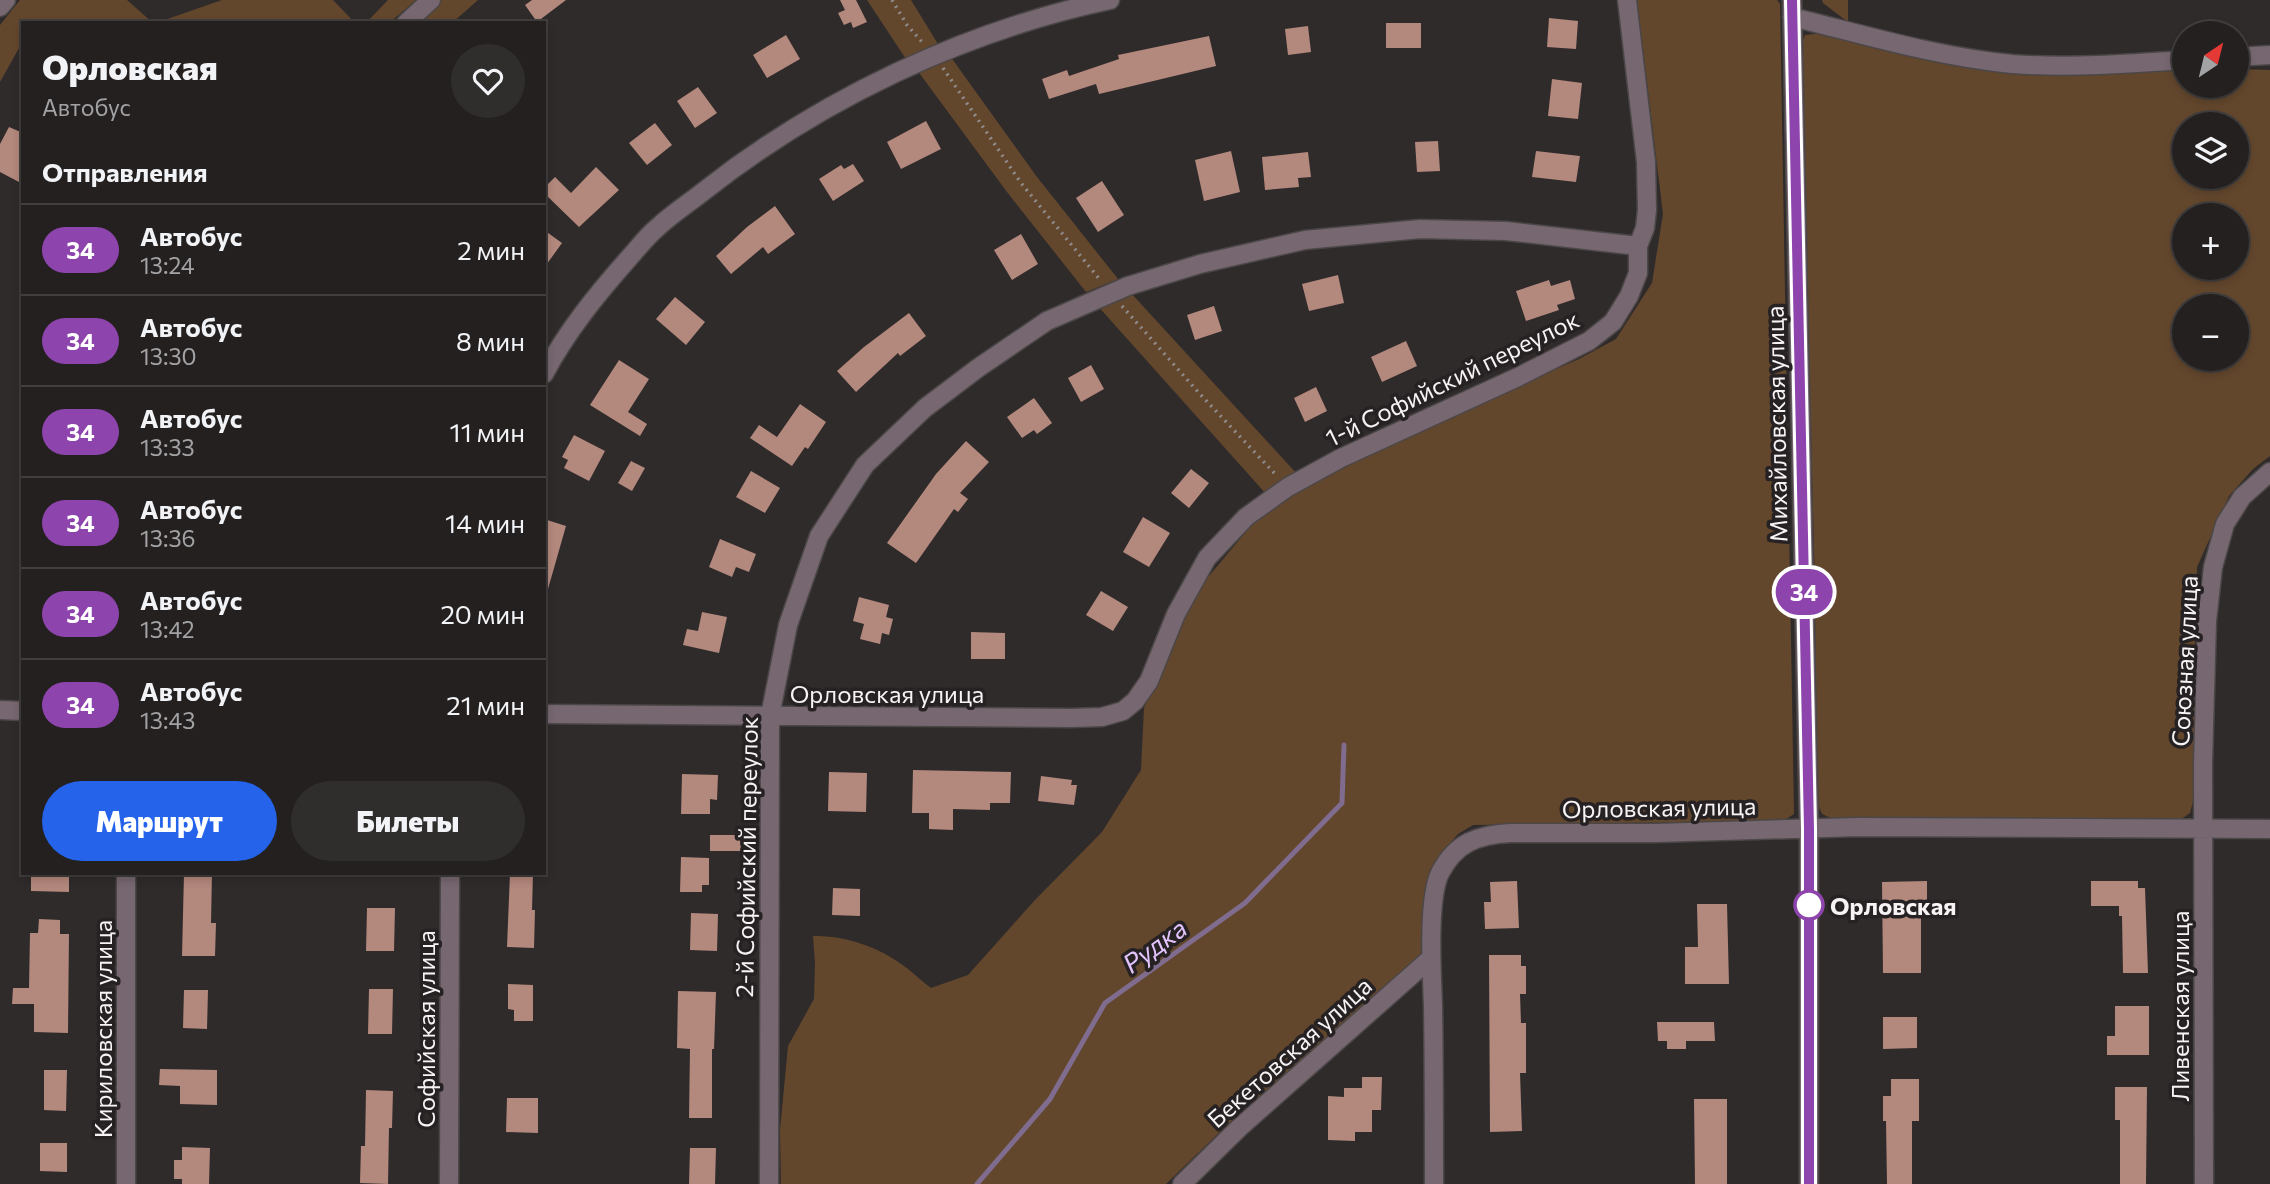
<!DOCTYPE html>
<html lang="ru">
<head>
<meta charset="utf-8">
<style>
	:root { --surface:#242020; --page:#302d2d; --text:#f1f3f6; --muted:#a3a3a5; --line:#413e3e; --accent:#2563eb }
	body { margin:0; font-family:Commissioner,sans-serif; background:var(--page); color:var(--text); height:100vh; display:flex; flex-direction:column; font-size:26px; white-space:nowrap }
	* { box-sizing:border-box; margin:0 }
	p { font-size:23px; color:var(--muted) }
	.icon { flex:none; width:38px; height:38px; fill:none; stroke:currentColor; stroke-width:2; stroke-linecap:round; stroke-linejoin:round }
	.map { position:relative; flex:1; overflow:hidden }
	.side { position:absolute; left:21px; top:21px; width:525px; height:854px; display:flex; flex-direction:column; background:var(--surface); border-radius:0px; box-shadow:0 4px 10px #0003,0 0 0 2px var(--line) }
	.side>* { flex:none }
	.badge { padding:0 14px; border-radius:23px; font-size:24px; line-height:46px }
	.needle { width:46px; rotate:35deg }
	.fabs { position:absolute; left:2172px; top:21px; display:grid; gap:14px }
	.fabs a { display:grid; place-items:center; width:77px; height:77px; border-radius:50%; background:var(--surface); box-shadow:0 4px 10px #0003,0 0 0 2px var(--line); font-size:35px }
	.map>.badge { position:absolute; translate:-50% -50%; box-shadow:0 0 0 4px #fff }
	h2 { padding:0 21px; font-size:26px; line-height:63px }
	.round { display:grid; place-items:center; flex:none; width:74px; height:74px; border-radius:37px; background:var(--page) }
	.headline { display:flex; align-items:center; justify-content:space-between; height:119px; padding:0 21px }
	h1 { font-size:33px; font-weight:800; line-height:52px }
	.button { display:flex; gap:14px; margin-top:auto; padding:14px 21px }
	.button a { flex:1; height:80px; border-radius:42px; background:var(--accent); color:#fff; font-size:28px; font-weight:800; line-height:80px; text-align:center }
	.button a+a { background:var(--page); color:var(--text) }
	ul { padding:0; list-style:none }
	li { display:flex; align-items:center; gap:21px; height:91px; padding:0 21px; border-top:2px solid var(--line) }
	li div { flex:1 }
	li b { display:block; font-size:26px }
	li em { font-style:normal }
	li .badge { min-width:77px; font-weight:700; text-align:center }
	.map>svg:first-child { display:block }
</style>
</head>
<body>
<div class="map">
<svg width="2270" height="1184" viewBox="0 0 2270 1184">
	<rect width="100%" height="100%" fill="#302b2b"/>
	<path fill="#63472d" fill-rule="evenodd" d="M20,0H127L153,23H23V41L0,82V25Z
		M222,0H333L355,23H156Z
		M388,0H416L389,23H366Z
		M439,0H478L452,23H415Z
		M867,0H911L938,44L906,59Z
		M1637,0H1777L1780,4L1794,814L1783,821L1473,825L1458,834L1436,860L1427,901L1425,949L1412,966L1257,1101L1253,1100L1166,1184H781L780,1130L788,1046L814,999L815,963L813,936C839,935 870,944 892,958C906,966 918,978 931,988L968,975L1034,901L1102,832L1141,770L1144,708L1173,642L1199,588L1249,528L1276,504L1401,437L1579,359L1616,339L1652,283L1663,214Z
		M1822,0H1848V22L1823,3Z
		M1826,33L2059,74L2184,69V86H2236L2237,69L2270,70V456L2253,469L2229,496L2197,567L2194,672L2195,793L2190,813L2180,820H1835L1822,814L1816,801L1815,588L1801,46L1805,35ZM2184,124H2236V177H2184ZM2184,215H2236V268H2184ZM2184,306H2236V359H2184Z
		M950,56L1037,177L1118,279L1086,292L1007,192L917,70Z
		M1130,292L1298,475L1267,495L1096,304Z"/>
	<g fill="none" stroke-linecap="round" stroke-linejoin="round">
		<path stroke="#7f6c8e" stroke-width="5" d="M977,1184L1050,1099L1105,1003L1245,903L1342,803L1344,745"/>
	</g>
	<path fill="#b3887d" d="M532,0H566L537,22L525,5Z
		M840,0H856L867,22L853,28L851,22L844,25L838,13L845,10Z
		M1549,18L1578,21L1576,49L1547,47Z
		M1386,23H1421V48H1386Z
		M1308,26L1311,52L1288,55L1285,29Z
		M786,35L800,59L767,78L753,55Z
		M1209,36L1216,66L1099,94L1096,84L1049,99L1042,79L1067,70L1069,76L1119,59L1118,55Z
		M1552,79L1582,83L1578,119L1548,116Z
		M698,87L717,113L695,128L677,101Z
		M926,121L941,149L901,169L887,142Z
		M655,123L672,145L647,165L629,143Z
		M9,127L23,133V173L19,182L0,172V144Z
		M1438,141L1440,171L1417,172L1415,142Z
		M1231,151L1240,192L1204,201L1195,160Z
		M1536,151L1580,156L1576,182L1532,177Z
		M1308,152L1311,177L1298,178L1299,187L1265,190L1262,157Z
		M853,164L864,181L833,201L819,179L841,165L844,169Z
		M596,167L619,190L579,227L544,193V188L555,177L571,193Z
		M1102,181L1124,215L1098,232L1076,198Z
		M775,206L795,234L768,254L763,247L731,274L716,256L747,227Z
		M544,230L562,243L544,268Z
		M1021,234L1038,264L1012,280L994,250Z
		M1338,275L1344,303L1309,311L1302,284Z
		M1549,280L1551,286L1570,280L1575,299L1557,305L1559,310L1526,321L1516,291Z
		M675,297L705,322L686,345L656,319Z
		M1214,306L1222,331L1195,340L1187,315Z
		M909,313L926,336L900,356L898,353L856,392L837,371L864,347Z
		M1406,341L1417,366L1382,382L1371,357Z
		M619,360L649,379L628,412L647,424L640,436L590,405Z
		M1091,365L1104,389L1081,402L1068,378Z
		M1316,387L1327,411L1305,422L1294,398Z
		M1034,398L1052,423L1037,434L1034,430L1022,438L1007,417Z
		M800,404L826,422L808,449L805,447L792,466L750,438L759,425L777,437Z
		M574,435L605,451L589,481L564,468L568,460L562,457Z
		M966,441L989,462L960,493L968,499L958,512L954,509L916,563L887,543L936,474Z
		M631,461L645,468L632,491L618,483Z
		M1191,469L1209,483L1189,508L1171,493Z
		M751,471L780,488L765,513L736,497Z
		M1143,517L1170,533L1149,567L1123,552Z
		M544,519L566,526L548,589L544,588Z
		M720,539L756,554L749,572L736,567L732,577L709,567Z
		M1101,591L1128,607L1113,631L1086,615Z
		M859,597L889,605L886,617L893,619L889,635L882,633L880,644L860,639L864,624L853,621Z
		M702,612L727,617L719,653L683,645L687,629L698,631Z
		M971,632L1005,633V659H971Z
		M913,770L1011,772L1010,803H990V810L953,809V830L929,829V813H912Z
		M829,772L867,773L866,812L828,811Z
		M682,774L718,775L717,800L710,799V814H681Z
		M1041,776L1072,780L1071,785H1077L1074,805L1038,801Z
		M710,835H740L741,851H710Z
		M681,857L709,858V885H702V892H680Z
		M31,873H69V892L31,891Z
		M184,873H212L211,923H216L215,956H182Z
		M510,873H533L532,910H535L534,948L507,947Z
		M1517,881L1519,928L1485,929L1484,902H1491L1490,882Z
		M1927,881V915H1921V973H1883L1882,882Z
		M2091,881H2138V888H2145L2148,973H2123L2122,916H2119V906H2091Z
		M833,888L860,889V916L832,915Z
		M1697,904H1727L1729,984H1685V947H1698Z
		M367,908H395L394,951H366Z
		M691,913L718,914L717,951L690,950Z
		M39,919L60,920V934H69L68,1033L34,1032V1004H12L13,988H29L30,933H38Z
		M1489,955H1521V966H1526V994H1520L1521,1023H1526V1073H1520L1522,1131L1490,1132Z
		M508,984L533,985V1021H514V1010L508,1009Z
		M369,989H393L392,1034H368Z
		M184,990H208L207,1029L183,1028Z
		M678,991L716,992L714,1049H712V1118H689L690,1049L677,1048Z
		M2115,1006H2149V1055H2107V1036H2115Z
		M1883,1017H1917V1048L1883,1049Z
		M1657,1022H1714L1715,1041H1686V1049H1667V1041H1658Z
		M160,1069L217,1070V1105L180,1104V1086L159,1085Z
		M44,1070H67L66,1111L44,1110Z
		M1362,1077H1382L1381,1110H1372V1132H1355V1141L1328,1140V1096L1344,1097V1088H1362Z
		M1891,1079H1919V1121H1912V1184H1887L1886,1121H1883V1096H1891Z
		M2115,1087H2147L2146,1184H2120V1120H2115Z
		M366,1090L393,1091L392,1128H389L388,1184L360,1183L361,1146H365Z
		M507,1098H538V1133L506,1132Z
		M1694,1099H1727V1184H1695Z
		M40,1143H67V1172L40,1171Z
		M182,1147L210,1148L209,1184H182V1179H174V1160H182Z
		M690,1148H716L715,1184H689Z"/>
	<g fill="none" stroke-linecap="round" stroke-linejoin="round">
		<g stroke="#4c4747" stroke-width="21">
			<path id="minor" d="M1792,0L1809,829V1184
				M0,7L6,0
				M1792,17C1865,35 1938,57 2012,64C2069,68 2127,64 2184,60
				M406,23L431,0
				M2236,57L2270,55
				M544,374C567,331 597,294 629,258C638,248 647,236 658,227C672,214 689,203 704,191C821,99 964,31 1110,0
				M0,710L23,711
				M544,714L1071,718L1102,717L1123,711L1135,701L1149,681L1176,614L1207,558L1246,517L1288,487L1341,458L1518,377L1589,341L1613,322L1629,296L1638,273V246L1645,228L1647,210L1646,162L1627,0
				M126,873V1184
				M449,1184L450,873
				M769,1184L770,716L788,625L819,536L865,465L925,408L978,368L1047,321L1128,286L1200,264L1305,240L1420,229L1506,231L1638,246
				M1182,1184L1239,1128L1431,958
				M1434,1184C1434,1125 1434,1066 1433,1006C1432,975 1427,900 1440,873C1456,842 1478,835 1510,833H1656L1858,827L2270,829
				M2204,1184L2203,763L2207,621L2213,567L2225,524L2242,497L2270,472"/>
		</g>
		<path stroke="#908c8c" stroke-width="3.5" stroke-dasharray="2 5" stroke-linecap="butt" d="M892,0L907,25L923,43
			M943,68L1021,183L1101,281
			M1122,306L1199,393L1277,476"/>
		<use href="#minor" stroke="#766771" stroke-width="18"/>
	</g>
	<g fill="none" stroke-linecap="round" stroke-linejoin="round">
		<g stroke="#fff" stroke-width="16">
			<path id="line" d="M1792,0L1809,829V1184"/>
		</g>
		<use href="#line" stroke="#8e44ad" stroke-width="10"/>
	</g>
	<circle fill="#fff" stroke="#8e44ad" stroke-width="3.5" cx="1809" cy="905" r="14"/>
	<g text-anchor="middle" dominant-baseline="central" stroke-width="7" stroke-linejoin="round" paint-order="stroke">
		<g font-size="24" fill="#f7f3f4" stroke="#262122">
			<text transform="translate(1452 378) rotate(-26)">1-й Софийский переулок</text>
			<text transform="translate(1776 424) rotate(-91)">Михайловская улица</text>
			<text transform="translate(2184 661) rotate(-87)">Союзная улица</text>
			<text x="887" y="693">Орловская улица</text>
			<text transform="translate(1659 807) rotate(-1)">Орловская улица</text>
			<text transform="translate(746 857) rotate(-89)">2-й Софийский переулок</text>
			<text transform="translate(2179 1006) rotate(-90)">Ливенская улица</text>
			<text transform="translate(102 1029) rotate(-90)">Кириловская улица</text>
			<text transform="translate(425 1029) rotate(-90)">Софийская улица</text>
			<text transform="translate(1289 1052) rotate(-42)">Бекетовская улица</text>
		</g>
		<g font-size="24" font-weight="bold" fill="#f7f3f4" stroke="#262122" text-anchor="start">
			<text x="1830" y="905">Орловская</text>
		</g>
		<g font-size="26" font-style="italic" fill="#e4c4fe" stroke="#262122">
			<text transform="translate(1154 945) rotate(-36)">Рудка</text>
		</g>
	</g>
</svg>
<div class="fabs">
<a><svg class="needle" viewBox="-14 -14 28 28"><path d="M0-13l5 13h-10z" fill="#e53935"/><path d="M0 13l5-13h-10z" fill="#a3a3a5"/></svg></a>
<a><svg class="icon" aria-label="layers" viewBox="0 0 24 24"><path d="M12 4l9 5-9 5-9-5zM3 14l9 5 9-5"/></svg></a>
<a>+</a>
<a>−</a>
</div>
<b class="badge" style="left:1804px;top:592px;background:#8e44ad;color:#fff">34</b>
<section class="side">
<div class="headline"><div><h1>Орловская</h1><p>Автобус</p></div><a class="round"><svg class="icon" aria-label="heart" viewBox="0 0 24 24"><path d="M12 20l-8-8c-3-5 5-10 8-4 3-6 11-1 8 4z"/></svg></a></div>
<h2>Отправления</h2>
<ul>
<li><span class="badge" style="background:#8e44ad;color:#fff">34</span><div><b>Автобус</b><p>13:24</p></div><em>2 мин</em></li>
<li><span class="badge" style="background:#8e44ad;color:#fff">34</span><div><b>Автобус</b><p>13:30</p></div><em>8 мин</em></li>
<li><span class="badge" style="background:#8e44ad;color:#fff">34</span><div><b>Автобус</b><p>13:33</p></div><em>11 мин</em></li>
<li><span class="badge" style="background:#8e44ad;color:#fff">34</span><div><b>Автобус</b><p>13:36</p></div><em>14 мин</em></li>
<li><span class="badge" style="background:#8e44ad;color:#fff">34</span><div><b>Автобус</b><p>13:42</p></div><em>20 мин</em></li>
<li><span class="badge" style="background:#8e44ad;color:#fff">34</span><div><b>Автобус</b><p>13:43</p></div><em>21 мин</em></li>
</ul>
<div class="button"><a>Маршрут</a><a>Билеты</a></div>
</section>
</div>
</body>
</html>
